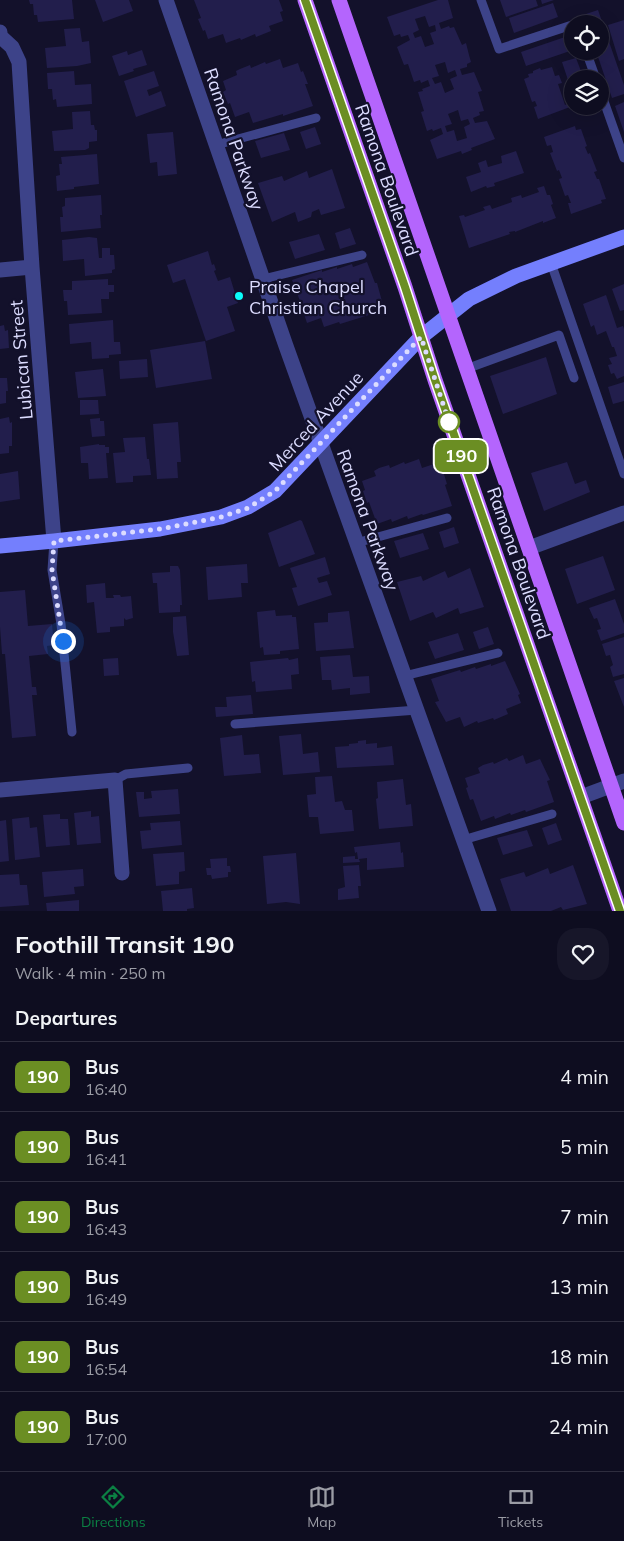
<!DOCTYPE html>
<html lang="en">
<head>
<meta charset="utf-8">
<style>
	:root { --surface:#0e0d20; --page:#171629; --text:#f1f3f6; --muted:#9b9ca5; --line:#2e2d3e; --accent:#0b8043 }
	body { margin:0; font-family:Mulish,sans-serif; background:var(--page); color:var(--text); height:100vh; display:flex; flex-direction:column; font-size:19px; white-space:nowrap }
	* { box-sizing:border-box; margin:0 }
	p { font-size:16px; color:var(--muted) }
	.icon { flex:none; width:28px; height:28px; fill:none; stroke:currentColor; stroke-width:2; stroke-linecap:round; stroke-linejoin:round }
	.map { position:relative; height:911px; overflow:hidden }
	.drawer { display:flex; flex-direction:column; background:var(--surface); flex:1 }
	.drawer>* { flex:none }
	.badge { padding:0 10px; border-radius:8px; font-size:18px; line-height:32px }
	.buttons { position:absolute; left:564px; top:15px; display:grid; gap:10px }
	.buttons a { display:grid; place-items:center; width:45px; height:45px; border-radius:50%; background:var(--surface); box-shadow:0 5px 20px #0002,0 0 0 1px var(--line); font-size:25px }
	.you { position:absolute; width:25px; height:25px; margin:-12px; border:4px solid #fff; border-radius:50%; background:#1a73e8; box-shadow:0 0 0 8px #1a73e833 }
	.map>.badge { position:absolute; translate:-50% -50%; box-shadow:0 0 0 2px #fff }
	h2 { padding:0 15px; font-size:19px; line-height:45px }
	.round { display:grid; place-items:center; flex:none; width:52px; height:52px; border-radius:20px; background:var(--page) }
	.head { display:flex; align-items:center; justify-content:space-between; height:85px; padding:0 15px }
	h1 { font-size:24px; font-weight:700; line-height:38px }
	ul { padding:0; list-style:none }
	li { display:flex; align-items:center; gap:15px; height:70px; padding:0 15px; border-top:1px solid var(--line) }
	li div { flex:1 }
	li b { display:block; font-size:19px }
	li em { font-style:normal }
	li .badge { min-width:55px; font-weight:700; text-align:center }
	.tab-bar { display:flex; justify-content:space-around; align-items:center; height:70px; border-top:1px solid var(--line); background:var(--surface); font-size:14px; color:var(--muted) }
	.tab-bar a { display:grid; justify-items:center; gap:2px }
	.tab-bar .on { color:var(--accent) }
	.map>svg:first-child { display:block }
</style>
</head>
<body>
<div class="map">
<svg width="624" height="911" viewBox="0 0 624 911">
	<rect width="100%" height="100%" fill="#13112b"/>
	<path fill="#221e4c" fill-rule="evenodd" d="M29,0H72L74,19L38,22L37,15H34L33,4H30Z
		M95,0H129L133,11L103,22Z
		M194,0H279L283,11L280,12L283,21L269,26L271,31L256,37L255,34L241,40L240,38L226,43L223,34L208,39L205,30L203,31L198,19L201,18Z
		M438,0H448L453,18L439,23L441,29L449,26L450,28L454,27L462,45L466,43L469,55L471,62L467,64V67L460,69L462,75L474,72L482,91L478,92L484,111L479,112L480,115L473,118L475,123L487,121L495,139L471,148L472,150L462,154L461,151L437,159L430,140L443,134L441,128L433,131L432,129L427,131L421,112L424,111L418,92L423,91L422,89L430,86L428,80L421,83L420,80L414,82L408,64L404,65L397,47L410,40L408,35L401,37L400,34L394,36L387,17ZM425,16L429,27L435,25L436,31L430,33L434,44L425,47L421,36L415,38L413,33L419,30L415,19ZM445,62L448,73L455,70L457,76L450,79L454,89L445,93L441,82L435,84L432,78L439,76L435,65ZM458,110L461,121L468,119L470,124L464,127L467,138L457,141L454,130L447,132L445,126L452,124L448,114Z
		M500,0H536L538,6L506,17Z
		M541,0H554L542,4Z
		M553,3L558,17L514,33L509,18Z
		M598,10L624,85V94L612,98L596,51H600V24H586L583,15Z
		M624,20V59L619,61L608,25Z
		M80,28L82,42L89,41L91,63L77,66L47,68L45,48L66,46L64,29Z
		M565,37L570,51L526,66L521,52Z
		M142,50L147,65L133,69L134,71L119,76L112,56L127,51L128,55Z
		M576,58L584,79H572V92L562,62Z
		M280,59L283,68L298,63L301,72L303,71L308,84H305L313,106L283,116V114L253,123L249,112L235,117L230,103L228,104L223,92L226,90L223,81L237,75L236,71L240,69L250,65L251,68L265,62L266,64Z
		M552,67L555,76L559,75L562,83L558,84L565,105L569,103L570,107L538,119L534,107L537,106L535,101L532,102L524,79L529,77L528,74L533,73V71L540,68L541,70Z
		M74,71L75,85L91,84L92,104L57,107L56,99L53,100L52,89H48L47,73Z
		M154,71L159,86L147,90L149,96L161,91L166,106L136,117L124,81Z
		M624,102V132L615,106Z
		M90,111L91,125H94L95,130H97V141L89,142V148L85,150L54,151L52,131L73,129L72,112Z
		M575,126L576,130L581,129L587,146L585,147L588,154L590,153L597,171L594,172L597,179H599L606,199L601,200L602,203L571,214L568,203H571L568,195L565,196L559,179L562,178L559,170L557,171L550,153L553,152L551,145L547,146L544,137Z
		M315,127L321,144L306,149L300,132Z
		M173,132L177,174L158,176L157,162L150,163L147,134Z
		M284,133L290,150L261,158L255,141Z
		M516,151L524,173L494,183L495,186L487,188L486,186L471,192L466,177L481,172L478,163L486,160L488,167L502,163L501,156Z
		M97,154L99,184L74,187V189L57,191L56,176L60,175L59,164H62L61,157Z
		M332,169L345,208L321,215L319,209L312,212L311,217L298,222L295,212L272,222L258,183L282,176L284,181L307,171L309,178Z
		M544,186L547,195H550L553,204L551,205L556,218L543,223V221L515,232V231L509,232L510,234L469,248L459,216L464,215L465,217L485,210L483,207L490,205L492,209L512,202L511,198L521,195L522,198L539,192L537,188Z
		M101,195L102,215H100L101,228L61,232L60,217H63L62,207L65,206V198Z
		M350,228L356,244L340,249L335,233Z
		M319,234L325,250L295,259L289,242Z
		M89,237L97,238L99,258H102V248H110V255H114L115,269L112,270V273L85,276L84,259L63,261L62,240Z
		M208,251L212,265L214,264L216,270L214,271L218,281L230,277L238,303L227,307L235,331L206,341L185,279L173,283L167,265Z
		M367,262L375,283H377L383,305L367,311L369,315L340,324L339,322L324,327L321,318L307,323L304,314L301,315L297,302L300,301L292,280L322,270V272L337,267V269L352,264L353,267Z
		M108,279V285H114V292H109V299H101L102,313L68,315L67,301H64L63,290H72V281Z
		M624,284V310L620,311L612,289Z
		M606,295L617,328L623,326L624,329V376L617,379L614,373L611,374L608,365L612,364L609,358L617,356L614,347H612L606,331L597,335L594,325L591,327L583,304Z
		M113,320L114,342H120L121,354L109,355V358L92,359L91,342L70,344L69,324Z
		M4,325L5,331L8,330L9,348L0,349V326Z
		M205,341L212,379L156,388L150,350Z
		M546,357L557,394L503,414L490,376Z
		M147,359L148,377L120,379L119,361Z
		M103,369L106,396L78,398L75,372Z
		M0,378H7L8,391H6V403L0,404Z
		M624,382V401L613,404L608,387Z
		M80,400H98L99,414L80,415Z
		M9,417L10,423L12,422V446H9V453L0,454V419Z
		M100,418V421H104L105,436L92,437L90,419Z
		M178,422L181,462H177L178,478L157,479L153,424Z
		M145,437L147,459H149L151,475L133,476V482L116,483L113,453L125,452L123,438Z
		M99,444V445H105V447H109V453H106L108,478L89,479L88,463H81L80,447Z
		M419,459L422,468L437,463L440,472L443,471L447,484L445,485L452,506L423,515L422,514L408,519L407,516L392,522L391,519L377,524L369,502L367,503L363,491L365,490L362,481L376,476L374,471L379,468L389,465L390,468L404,462L405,464Z
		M567,462L575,484L586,480L590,492L544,511L531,473Z
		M18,471L20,499L0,502V474Z
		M300,520L302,521L315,554L279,567L268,533Z
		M454,527L459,543L444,548L439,532Z
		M423,533L429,549L400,558L394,541Z
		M603,556L615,590L577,604L565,569Z
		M325,557L330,574L317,578L319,583L327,581L332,595L298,606L292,588L297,587L290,568Z
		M247,564L248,583H241L242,597L208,600L206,567Z
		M170,566H178L180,570L182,605H180V612L159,613L157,583H153L152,573L170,572Z
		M470,568L484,607L460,614L458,608L436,618L433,612L410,621L397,582L421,576L423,581L445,571L448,578Z
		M105,583L106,598H114L113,595H120L121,597L131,596L133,618L126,620L124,618V626L110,627V632L97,633L94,602L87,603L86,585Z
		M25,590L28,626L52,624L54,645L47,646L48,654L29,656L32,687H36L37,695H32L36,736L12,738L5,654H2L0,627V592Z
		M615,599L624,624V633L601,641L597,630L601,629L597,618L594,619L589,608Z
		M275,610L276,616L292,615V617H296L299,649L280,651V654L264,655L263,647L260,648L257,612Z
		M349,611L354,648L316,651L314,623L328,622V613Z
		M186,616L189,655L177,656L173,632V617Z
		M488,627L494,644L479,649L473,632Z
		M458,633L464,650L435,659L428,642Z
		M624,637V674L613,677L610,667L613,665L610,655L606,656L602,644Z
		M350,655L353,677L369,676L370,693L350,695V688L332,690L331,680H322L320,657Z
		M118,658L119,675L104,676L103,659Z
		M288,658L289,660L298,658L299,674L291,675L292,689L256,692L255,681L252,682L250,662Z
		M505,661L520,694L518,695L521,703L506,709L508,714L494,720L493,718L478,723L477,721L464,727L460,717L446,722L435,702L439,701L431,679L460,670L461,672L475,667L476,669L491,664V666Z
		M624,678V707L614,681Z
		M251,695L253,714L216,717L215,707H227L226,697Z
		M301,734L303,754L318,752L320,772L283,775L279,736Z
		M242,735L244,755L259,754L261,773L224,776L220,738Z
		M366,740V744L377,743V748L392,746L394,765L337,768L335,747L349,746V744L358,743V741Z
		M523,755L526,764L540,759L550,780L547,781L554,802L526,812L525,810L511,815L510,813L495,819L494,816L481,821L473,799L470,800L466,788L468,787L465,778L480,773L478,768L483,765L493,762L494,764L507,758L509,761Z
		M332,776L335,802L342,801L345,810H352L354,831L320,834L318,817H309L307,795L316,794L315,777Z
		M403,779L406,805L411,804L413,826L379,829L376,799L378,798L377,782Z
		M178,789L180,814L139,817L136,792H144V799L152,798L151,791Z
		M91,811V817L99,816L101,843L77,845L74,813Z
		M60,814V819H68L70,845L46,847L43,815Z
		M29,817L30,828L37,827L40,857L15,860L12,819Z
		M6,820L9,861L0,862V821Z
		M180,821L182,845L142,849L140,831L151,830L150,823Z
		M556,823L562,840L548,845L542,828Z
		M527,830L533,846L503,855L497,838Z
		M400,842L401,853L403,852L404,867L367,870V858L359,859L360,862L343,863V857L355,856V859H358L357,852L355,853L354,847Z
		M184,852L185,871L179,872V884L156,886L153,854Z
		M296,853L300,904L286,902L267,904L263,856Z
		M227,858V866H230L231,872H228V877L212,879L211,875H207L206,868H211L210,859Z
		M359,865L361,886H358L359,898L338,900V889L345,887L343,866Z
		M573,865L587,904L563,910L561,907L551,911H511L500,879L524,872L526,877L548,868L550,874Z
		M83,869L84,886L74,887L75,894L44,897L42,872Z
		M19,874L20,885H27L29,905L0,907V875Z
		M192,888L194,908L187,909V911H163L161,891Z
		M79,900V911H47L46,903Z"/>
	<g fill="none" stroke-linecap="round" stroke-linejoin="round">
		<path stroke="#3d4389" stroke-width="9" d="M481,0L499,49L572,25
			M586,51L596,79
			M600,90L624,158
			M216,145L316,118
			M551,263L624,474
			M263,279L362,255
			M466,369L559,335L574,378
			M54,541L52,570L61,624L72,732
			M356,543L447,518
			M404,676L498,653
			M235,724L417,710
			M115,780L126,774L188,768
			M463,840L552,814"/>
		<path stroke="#3d4389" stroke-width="15" d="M166,0L286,346L489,911
			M0,32V36L12,47L19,62L32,267L54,541
			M0,270L32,267
			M529,548L624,513
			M0,790L115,780L122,873
			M581,797L624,781"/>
		<path stroke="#747ffd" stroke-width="15" d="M0,546L54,541L160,529L221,517L248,507L275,491L421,337L469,299L516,276L624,237"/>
		<path stroke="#b465fd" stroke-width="15" d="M305,0L405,287L435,380L620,911
			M339,0L624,823"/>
	</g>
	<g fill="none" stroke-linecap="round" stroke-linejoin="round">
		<g stroke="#fff" stroke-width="11">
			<path id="line" d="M305,0L405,287L435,380L620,911"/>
		</g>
		<use href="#line" stroke="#6b8e23" stroke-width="8"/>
		<path stroke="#dcdcff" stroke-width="5" stroke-dasharray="0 9" d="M63,641L52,570L54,541L160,529L221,517L248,508L275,491L421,337L449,422"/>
	</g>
	<circle fill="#0bfcfa" stroke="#13112b" stroke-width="2" cx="239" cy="296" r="5"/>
	<circle fill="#fff" stroke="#6b8e23" stroke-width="2.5" cx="449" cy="422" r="10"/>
	<g text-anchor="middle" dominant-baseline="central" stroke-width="4.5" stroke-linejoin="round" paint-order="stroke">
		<g font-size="18" fill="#dcdcff" stroke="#13112b">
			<text transform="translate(234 139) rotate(71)">Ramona Parkway</text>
			<text transform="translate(387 180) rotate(71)">Ramona Boulevard</text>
			<text transform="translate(21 360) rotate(-95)">Lubican Street</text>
			<text transform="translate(316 421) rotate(-47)">Merced Avenue</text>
			<text transform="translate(368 520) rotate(70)">Ramona Parkway</text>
			<text transform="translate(519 563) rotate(71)">Ramona Boulevard</text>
		</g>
		<g font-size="18" fill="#dcdcff" stroke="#13112b" text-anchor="start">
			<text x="249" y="286">Praise Chapel<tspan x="249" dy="21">Christian Church</tspan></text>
		</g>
	</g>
</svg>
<div class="buttons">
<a><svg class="icon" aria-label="locate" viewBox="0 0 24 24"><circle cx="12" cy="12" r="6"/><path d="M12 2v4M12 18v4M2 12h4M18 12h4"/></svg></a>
<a><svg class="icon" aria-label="layers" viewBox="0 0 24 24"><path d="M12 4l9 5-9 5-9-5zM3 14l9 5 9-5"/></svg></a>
</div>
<div class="you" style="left:63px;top:641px"></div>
<b class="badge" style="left:461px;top:456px;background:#6b8e23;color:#fff">190</b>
</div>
<section class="drawer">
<div class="head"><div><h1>Foothill Transit 190</h1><p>Walk · 4 min · 250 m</p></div><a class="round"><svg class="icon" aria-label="heart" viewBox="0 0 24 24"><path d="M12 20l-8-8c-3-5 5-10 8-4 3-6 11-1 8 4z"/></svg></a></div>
<h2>Departures</h2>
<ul>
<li><span class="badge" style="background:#6b8e23;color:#fff">190</span><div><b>Bus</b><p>16:40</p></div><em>4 min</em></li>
<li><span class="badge" style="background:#6b8e23;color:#fff">190</span><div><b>Bus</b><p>16:41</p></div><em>5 min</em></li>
<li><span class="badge" style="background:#6b8e23;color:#fff">190</span><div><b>Bus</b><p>16:43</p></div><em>7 min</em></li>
<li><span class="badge" style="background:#6b8e23;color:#fff">190</span><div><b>Bus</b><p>16:49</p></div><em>13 min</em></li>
<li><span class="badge" style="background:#6b8e23;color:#fff">190</span><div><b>Bus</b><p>16:54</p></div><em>18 min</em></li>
<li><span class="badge" style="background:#6b8e23;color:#fff">190</span><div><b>Bus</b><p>17:00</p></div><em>24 min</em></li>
</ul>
</section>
<nav class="tab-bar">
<a class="on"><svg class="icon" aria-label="directions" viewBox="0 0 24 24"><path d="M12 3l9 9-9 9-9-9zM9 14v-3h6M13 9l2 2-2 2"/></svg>Directions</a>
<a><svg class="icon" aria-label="map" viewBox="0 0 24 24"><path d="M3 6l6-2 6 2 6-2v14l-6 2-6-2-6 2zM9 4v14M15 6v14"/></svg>Map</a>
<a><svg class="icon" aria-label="tickets" viewBox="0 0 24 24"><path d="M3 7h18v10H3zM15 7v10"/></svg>Tickets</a>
</nav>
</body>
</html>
